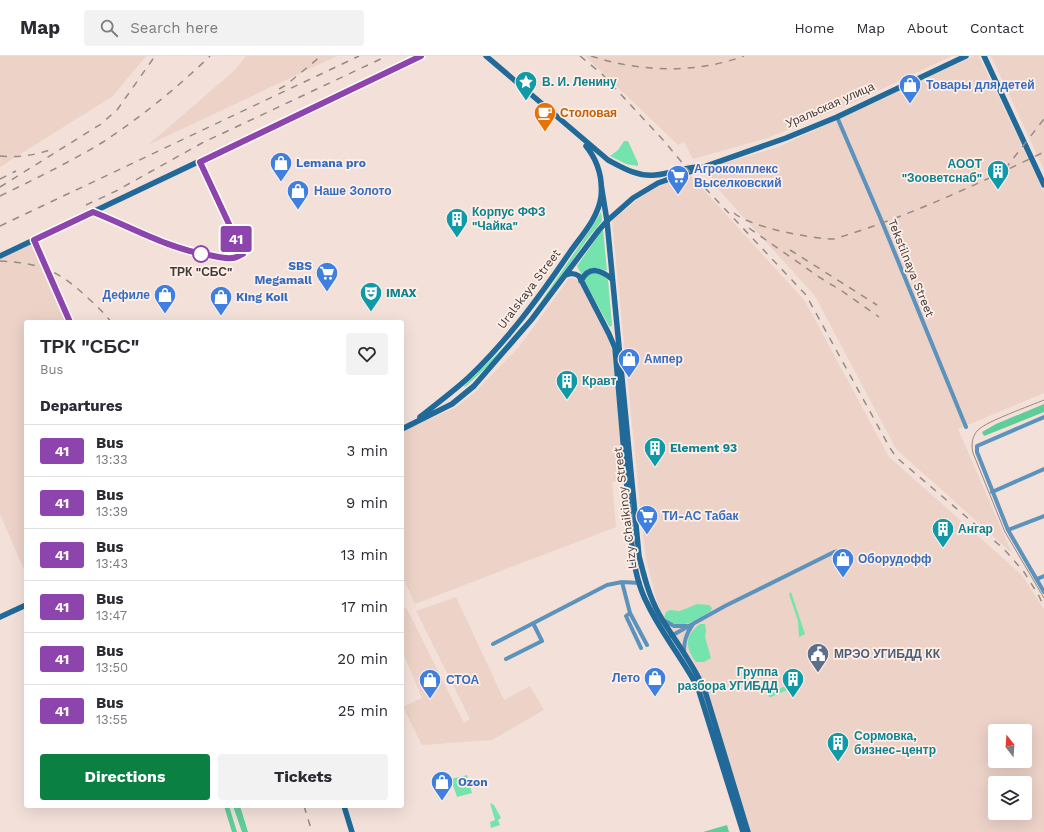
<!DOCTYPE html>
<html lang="en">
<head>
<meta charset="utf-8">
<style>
	:root { --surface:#fff; --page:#f2f2f3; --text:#2b2b33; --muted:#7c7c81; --line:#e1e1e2; --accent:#0b8043 }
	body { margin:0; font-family:"Work Sans",sans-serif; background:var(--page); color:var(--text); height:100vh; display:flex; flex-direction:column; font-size:15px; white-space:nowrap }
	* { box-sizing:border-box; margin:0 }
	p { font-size:13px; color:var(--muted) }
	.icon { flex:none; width:22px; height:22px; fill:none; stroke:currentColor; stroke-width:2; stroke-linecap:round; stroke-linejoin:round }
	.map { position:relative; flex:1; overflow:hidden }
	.side { position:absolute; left:24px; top:264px; width:380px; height:488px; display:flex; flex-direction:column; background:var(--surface); border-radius:4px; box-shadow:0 4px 16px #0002 }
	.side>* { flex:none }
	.badge { padding:0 8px; border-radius:3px; font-size:14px; line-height:26px }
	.needle { width:26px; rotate:343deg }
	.buttons { position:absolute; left:988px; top:668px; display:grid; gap:8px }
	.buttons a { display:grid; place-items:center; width:44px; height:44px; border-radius:4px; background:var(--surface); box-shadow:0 4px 16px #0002; font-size:20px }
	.map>.badge { position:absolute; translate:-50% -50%; box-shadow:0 0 0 2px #fff }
	h2 { padding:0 16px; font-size:15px; line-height:36px }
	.round { display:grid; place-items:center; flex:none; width:42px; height:42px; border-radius:4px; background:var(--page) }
	.headline { display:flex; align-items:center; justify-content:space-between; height:68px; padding:0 16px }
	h1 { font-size:19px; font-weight:700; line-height:30px }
	.button { display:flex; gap:8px; margin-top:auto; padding:8px 16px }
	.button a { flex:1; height:46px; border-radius:4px; background:var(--accent); color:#fff; font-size:16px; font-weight:700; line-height:46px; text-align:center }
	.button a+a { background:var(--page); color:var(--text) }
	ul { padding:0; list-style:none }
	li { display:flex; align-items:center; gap:12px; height:52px; padding:0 16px; border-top:1px solid var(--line) }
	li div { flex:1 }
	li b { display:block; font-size:15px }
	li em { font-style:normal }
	li .badge { min-width:44px; font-weight:700; text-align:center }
	header { display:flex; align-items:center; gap:24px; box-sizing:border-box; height:56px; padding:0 20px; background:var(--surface); border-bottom:1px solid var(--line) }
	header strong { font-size:19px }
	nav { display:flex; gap:22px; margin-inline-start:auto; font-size:14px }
	.search { width:280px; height:36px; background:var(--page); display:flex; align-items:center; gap:10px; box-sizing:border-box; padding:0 14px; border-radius:4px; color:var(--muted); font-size:15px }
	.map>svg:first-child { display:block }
</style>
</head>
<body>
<header>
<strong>Map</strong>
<div class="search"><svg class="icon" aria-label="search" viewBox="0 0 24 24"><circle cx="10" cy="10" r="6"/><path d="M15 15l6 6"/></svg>Search here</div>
<nav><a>Home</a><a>Map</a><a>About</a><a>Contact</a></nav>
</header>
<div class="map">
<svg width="1044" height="776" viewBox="0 0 1044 776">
	<rect width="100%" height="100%" fill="#f3e1d9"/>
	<path fill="#ecd2c7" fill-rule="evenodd" d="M0,0H146L113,40L0,111Z
		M246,0H337L148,89L235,14Z
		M585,0H952L850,48L768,82L693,103L684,86L678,89Z
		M974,0H979L1044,136V337L958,373L1012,497L896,393L815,240L701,114L778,91Z
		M991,0H1044V114Z
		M691,120L805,245L889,401L1022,519L1044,553V776H751L704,626L664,562L658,550L646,503L642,470L612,164L634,146L658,130L677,123ZM995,675H1025V705H995ZM995,727H1025V757H995Z
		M33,187L68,266H26V518L0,458V203Z
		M569,222L576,223L581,229L607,279L613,298L622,395L623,425L612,426L616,471L415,548L402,519V375L455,352L474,337L519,291Z
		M456,541L504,644L530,630L544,654L492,684L422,689L403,651L422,642L402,594V553L406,551L464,667L470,663L416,555Z"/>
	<path fill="#75e3ad" d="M624,85H628L638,107V110L626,108L610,100L618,94Z
		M601,156L602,165L588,182L533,260L532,259L592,171Z
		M603,173L607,215C597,211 589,211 582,219L577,210Z
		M593,217C600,216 604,219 608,224L612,269L611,271L609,270L584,224L587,219Z
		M525,268C506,291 487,312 465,331L464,330L500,295L522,270Z
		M791,536L805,578L799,581L798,565L789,538Z
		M697,548L709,549L712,552L711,555C695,564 682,576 664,562L666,556L670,554L680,555Z
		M700,568H705L706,575L705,581L711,602L704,606H696C685,591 684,580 700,568Z
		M795,626L796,629L794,631L771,641H769V637Z
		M467,719L472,737L457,741L451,723Z
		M490,747L494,749L501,762L498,764L500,769L491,772L490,766L495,764Z"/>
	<path fill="#5ecd98" d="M1044,348V356L984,380L982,376L996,368Z
		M224,750H229L237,776H232Z
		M233,750H240L248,776H242Z
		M727,769L729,776H703Z"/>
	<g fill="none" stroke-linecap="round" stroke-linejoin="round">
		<path stroke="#5c93bc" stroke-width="4" d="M837,61L880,161L966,371
			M34,184L70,266
			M1044,361L977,390V396L1008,474L1044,536
			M992,436L1044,413
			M1008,474L1044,460
			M1037,523L1044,520
			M622,526L630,557L626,560L641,592
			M630,557L647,589
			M665,565L674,570H687
			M671,580L725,550L834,496L840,495
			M493,588L607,529L622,526L640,527
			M684,597C684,585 686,578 693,568
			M506,603L542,585L533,567"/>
		<path stroke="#206998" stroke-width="5.5" d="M486,0L608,104C623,112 638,121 655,119C669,118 683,112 697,111
			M984,0L1044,129
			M601,128L607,165L639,500C644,520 649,540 659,558C674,584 693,607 705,635L748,776
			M0,200L421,0
			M566,219C571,217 574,217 579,220L609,278L615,292L632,490C634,510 638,530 647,547C661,577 683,603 698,632L743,776
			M581,225C589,209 601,214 612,223
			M420,361C436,348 454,335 469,321C508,284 540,240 570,196C582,179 598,162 601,141C603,121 598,105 586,90
			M402,373L452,348L474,330L532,263L599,174L607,165L633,142L658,127L786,82L837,61L966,0
			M0,561L26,549
			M344,750L352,776"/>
		<path stroke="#968a84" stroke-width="1" d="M1044,344C1030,350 987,365 978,374C972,380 971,389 973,397L1005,476L1044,542"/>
		<path stroke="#968a84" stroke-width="1.5" stroke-dasharray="7 7" stroke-linecap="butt" d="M580,0L602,18L664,85L690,116L806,239L890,392L896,401L1004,493L1024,516L1039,540L1044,551
			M591,0C640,16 695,18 744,0
			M279,33L286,29L321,0
			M0,100C19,102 37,99 55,92
			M1005,113L1044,63
			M0,123L16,115
			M0,131L101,68L117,54L155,0
			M0,140C35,123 70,106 103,86C141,61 177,32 210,0
			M86,149L116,135L202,87L387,0
			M734,157C750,171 812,183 834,183C907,161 976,129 1044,96
			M0,170L359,0
			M749,172L819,221L842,235L879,261
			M790,194L877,249
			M0,205C41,207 60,215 90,244C98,251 105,258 111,266
			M304,750L312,776"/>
	</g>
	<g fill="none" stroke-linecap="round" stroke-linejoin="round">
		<g stroke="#fff" stroke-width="9">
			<path id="line" d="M70,266L34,184L93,156C131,171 167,192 208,199C216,200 224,203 232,202C236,202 240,199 243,198L200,106L421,0"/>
		</g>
		<use href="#line" stroke="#8e44ad" stroke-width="6"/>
	</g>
	<defs>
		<g id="sight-pin" transform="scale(1.15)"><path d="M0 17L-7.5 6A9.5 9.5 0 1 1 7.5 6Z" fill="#0f9aa8" stroke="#feefe9"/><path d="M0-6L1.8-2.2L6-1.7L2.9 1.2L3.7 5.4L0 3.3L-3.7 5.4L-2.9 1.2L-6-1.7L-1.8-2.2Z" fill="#fff"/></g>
		<g id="shop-pin" transform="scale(1.15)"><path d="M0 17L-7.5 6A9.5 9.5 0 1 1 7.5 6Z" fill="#3f7fe0" stroke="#feefe9"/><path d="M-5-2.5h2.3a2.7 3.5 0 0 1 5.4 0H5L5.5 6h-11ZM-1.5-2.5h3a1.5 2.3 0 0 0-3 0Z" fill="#fff"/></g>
		<g id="cafe-pin" transform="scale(1.15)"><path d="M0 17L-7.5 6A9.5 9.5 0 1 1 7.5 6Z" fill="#e8710a" stroke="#feefe9"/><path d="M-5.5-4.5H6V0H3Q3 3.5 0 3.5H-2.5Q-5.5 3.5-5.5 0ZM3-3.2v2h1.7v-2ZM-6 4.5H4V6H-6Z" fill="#fff"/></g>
		<g id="building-pin" transform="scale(1.15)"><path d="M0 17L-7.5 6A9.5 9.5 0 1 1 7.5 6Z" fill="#0f9aa8" stroke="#feefe9"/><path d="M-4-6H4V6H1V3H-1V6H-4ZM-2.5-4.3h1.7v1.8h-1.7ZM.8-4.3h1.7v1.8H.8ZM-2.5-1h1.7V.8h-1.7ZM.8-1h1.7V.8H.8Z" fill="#fff"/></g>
		<g id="supermarket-pin" transform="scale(1.15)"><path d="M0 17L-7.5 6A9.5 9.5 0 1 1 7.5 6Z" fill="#3f7fe0" stroke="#feefe9"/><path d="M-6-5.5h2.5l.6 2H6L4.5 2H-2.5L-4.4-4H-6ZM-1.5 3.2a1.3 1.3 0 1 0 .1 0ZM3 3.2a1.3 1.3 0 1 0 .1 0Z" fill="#fff"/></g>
		<g id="theatre-pin" transform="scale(1.15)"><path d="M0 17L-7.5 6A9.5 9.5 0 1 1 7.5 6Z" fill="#0f9aa8" stroke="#feefe9"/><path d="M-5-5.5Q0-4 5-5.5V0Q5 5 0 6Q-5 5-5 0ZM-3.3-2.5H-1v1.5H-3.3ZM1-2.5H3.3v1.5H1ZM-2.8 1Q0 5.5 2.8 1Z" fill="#fff"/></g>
		<g id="civic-pin" transform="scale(1.15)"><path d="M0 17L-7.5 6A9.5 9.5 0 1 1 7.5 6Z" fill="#5c6f8a" stroke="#feefe9"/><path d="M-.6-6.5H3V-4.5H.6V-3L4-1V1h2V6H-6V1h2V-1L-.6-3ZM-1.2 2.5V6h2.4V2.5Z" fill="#fff"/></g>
	</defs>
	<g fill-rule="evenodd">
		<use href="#sight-pin" x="526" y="26"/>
		<use href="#shop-pin" x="910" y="29"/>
		<use href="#cafe-pin" x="545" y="57"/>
		<use href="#shop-pin" x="281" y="107"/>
		<use href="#building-pin" x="998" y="115"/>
		<use href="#supermarket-pin" x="678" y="120"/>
		<use href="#shop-pin" x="298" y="135"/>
		<use href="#building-pin" x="457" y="163"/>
		<use href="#supermarket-pin" x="327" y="217"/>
		<use href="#theatre-pin" x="371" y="237"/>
		<use href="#shop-pin" x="165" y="239"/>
		<use href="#shop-pin" x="221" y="241"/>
		<use href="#shop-pin" x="629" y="303"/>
		<use href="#building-pin" x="567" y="325"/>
		<use href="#building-pin" x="655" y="392"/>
		<use href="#supermarket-pin" x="647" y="460"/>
		<use href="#building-pin" x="943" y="473"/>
		<use href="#shop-pin" x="843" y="503"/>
		<use href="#civic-pin" x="818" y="598"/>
		<use href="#shop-pin" x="655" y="622"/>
		<use href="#building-pin" x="793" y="623"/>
		<use href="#shop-pin" x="430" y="624"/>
		<use href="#building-pin" x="838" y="687"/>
		<use href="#shop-pin" x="442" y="726"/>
	</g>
	<circle fill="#fff" stroke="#8e44ad" stroke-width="2" cx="201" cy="198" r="8"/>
	<g text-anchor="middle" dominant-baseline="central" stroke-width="3.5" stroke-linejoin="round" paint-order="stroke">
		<g font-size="12" font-weight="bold" fill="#0d838f" stroke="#feefe9" text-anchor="start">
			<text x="542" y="26">В. И. Ленину</text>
			<text x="982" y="108" text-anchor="end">АООТ<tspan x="982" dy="14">"Зооветснаб"</tspan></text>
			<text x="472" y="156">Корпус ФФЗ<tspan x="472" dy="14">"Чайка"</tspan></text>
			<text x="386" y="237">IMAX</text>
			<text x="582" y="325">Кравт</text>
			<text x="670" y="392">Element 93</text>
			<text x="958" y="473">Ангар</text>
			<text x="778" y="616" text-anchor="end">Группа<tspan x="778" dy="14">разбора УГИБДД</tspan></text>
			<text x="854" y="680">Сормовка,<tspan x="854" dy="14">бизнес-центр</tspan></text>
		</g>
		<g font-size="12" font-weight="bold" fill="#366cbe" stroke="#feefe9" text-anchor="start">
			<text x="926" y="29">Товары для детей</text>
			<text x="296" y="107">Lemana pro</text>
			<text x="694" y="113">Агрокомплекс<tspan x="694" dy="14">Выселковский</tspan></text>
			<text x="314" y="135">Наше Золото</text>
			<text x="312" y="210" text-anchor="end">SBS<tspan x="312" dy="14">Megamall</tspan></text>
			<text x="150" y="239" text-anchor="end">Дефиле</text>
			<text x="236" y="241">King Koil</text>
			<text x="644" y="303">Ампер</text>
			<text x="662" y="460">ТИ-АС Табак</text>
			<text x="858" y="503">Оборудофф</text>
			<text x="640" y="622" text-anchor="end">Лето</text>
			<text x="446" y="624">СТОА</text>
			<text x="458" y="726">Ozon</text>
		</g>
		<g font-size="12" fill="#433b38" stroke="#feefe9">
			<text transform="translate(830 49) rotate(-24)">Уральская улица</text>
			<text transform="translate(911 212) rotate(68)">Tekstilnaya Street</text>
			<text transform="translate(529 233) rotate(-53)">Uralskaya Street</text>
			<text transform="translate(625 452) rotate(-97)">Lizy Chaikinoy Street</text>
		</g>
		<g font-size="12" font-weight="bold" fill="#c56008" stroke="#feefe9" text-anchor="start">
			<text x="560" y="57">Столовая</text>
		</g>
		<g font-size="12" font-weight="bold" fill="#433b38" stroke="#feefe9">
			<text x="201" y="216">ТРК "СБС"</text>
		</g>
		<g font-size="12" font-weight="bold" fill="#4e5e75" stroke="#feefe9" text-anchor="start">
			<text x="834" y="598">МРЭО УГИБДД КК</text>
		</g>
	</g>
</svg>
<div class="buttons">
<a><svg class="needle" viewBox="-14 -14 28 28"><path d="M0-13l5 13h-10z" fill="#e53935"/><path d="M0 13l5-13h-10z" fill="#7c7c81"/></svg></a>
<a><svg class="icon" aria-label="layers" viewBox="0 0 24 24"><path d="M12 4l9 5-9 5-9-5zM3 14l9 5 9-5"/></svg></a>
</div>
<b class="badge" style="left:236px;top:183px;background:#8e44ad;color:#fff">41</b>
<section class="side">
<div class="headline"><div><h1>ТРК &quot;СБС&quot;</h1><p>Bus</p></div><a class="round"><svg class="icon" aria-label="heart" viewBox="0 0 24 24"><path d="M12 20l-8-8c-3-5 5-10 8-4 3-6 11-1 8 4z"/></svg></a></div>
<h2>Departures</h2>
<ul>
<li><span class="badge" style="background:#8e44ad;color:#fff">41</span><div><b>Bus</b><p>13:33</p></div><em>3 min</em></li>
<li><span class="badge" style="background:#8e44ad;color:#fff">41</span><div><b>Bus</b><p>13:39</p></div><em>9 min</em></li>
<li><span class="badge" style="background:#8e44ad;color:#fff">41</span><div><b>Bus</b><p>13:43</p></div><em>13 min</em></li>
<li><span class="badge" style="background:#8e44ad;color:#fff">41</span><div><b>Bus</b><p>13:47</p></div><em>17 min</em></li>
<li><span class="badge" style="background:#8e44ad;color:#fff">41</span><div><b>Bus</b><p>13:50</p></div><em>20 min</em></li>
<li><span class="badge" style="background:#8e44ad;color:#fff">41</span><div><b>Bus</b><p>13:55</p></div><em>25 min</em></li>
</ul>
<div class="button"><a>Directions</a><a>Tickets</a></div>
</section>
</div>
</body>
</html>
